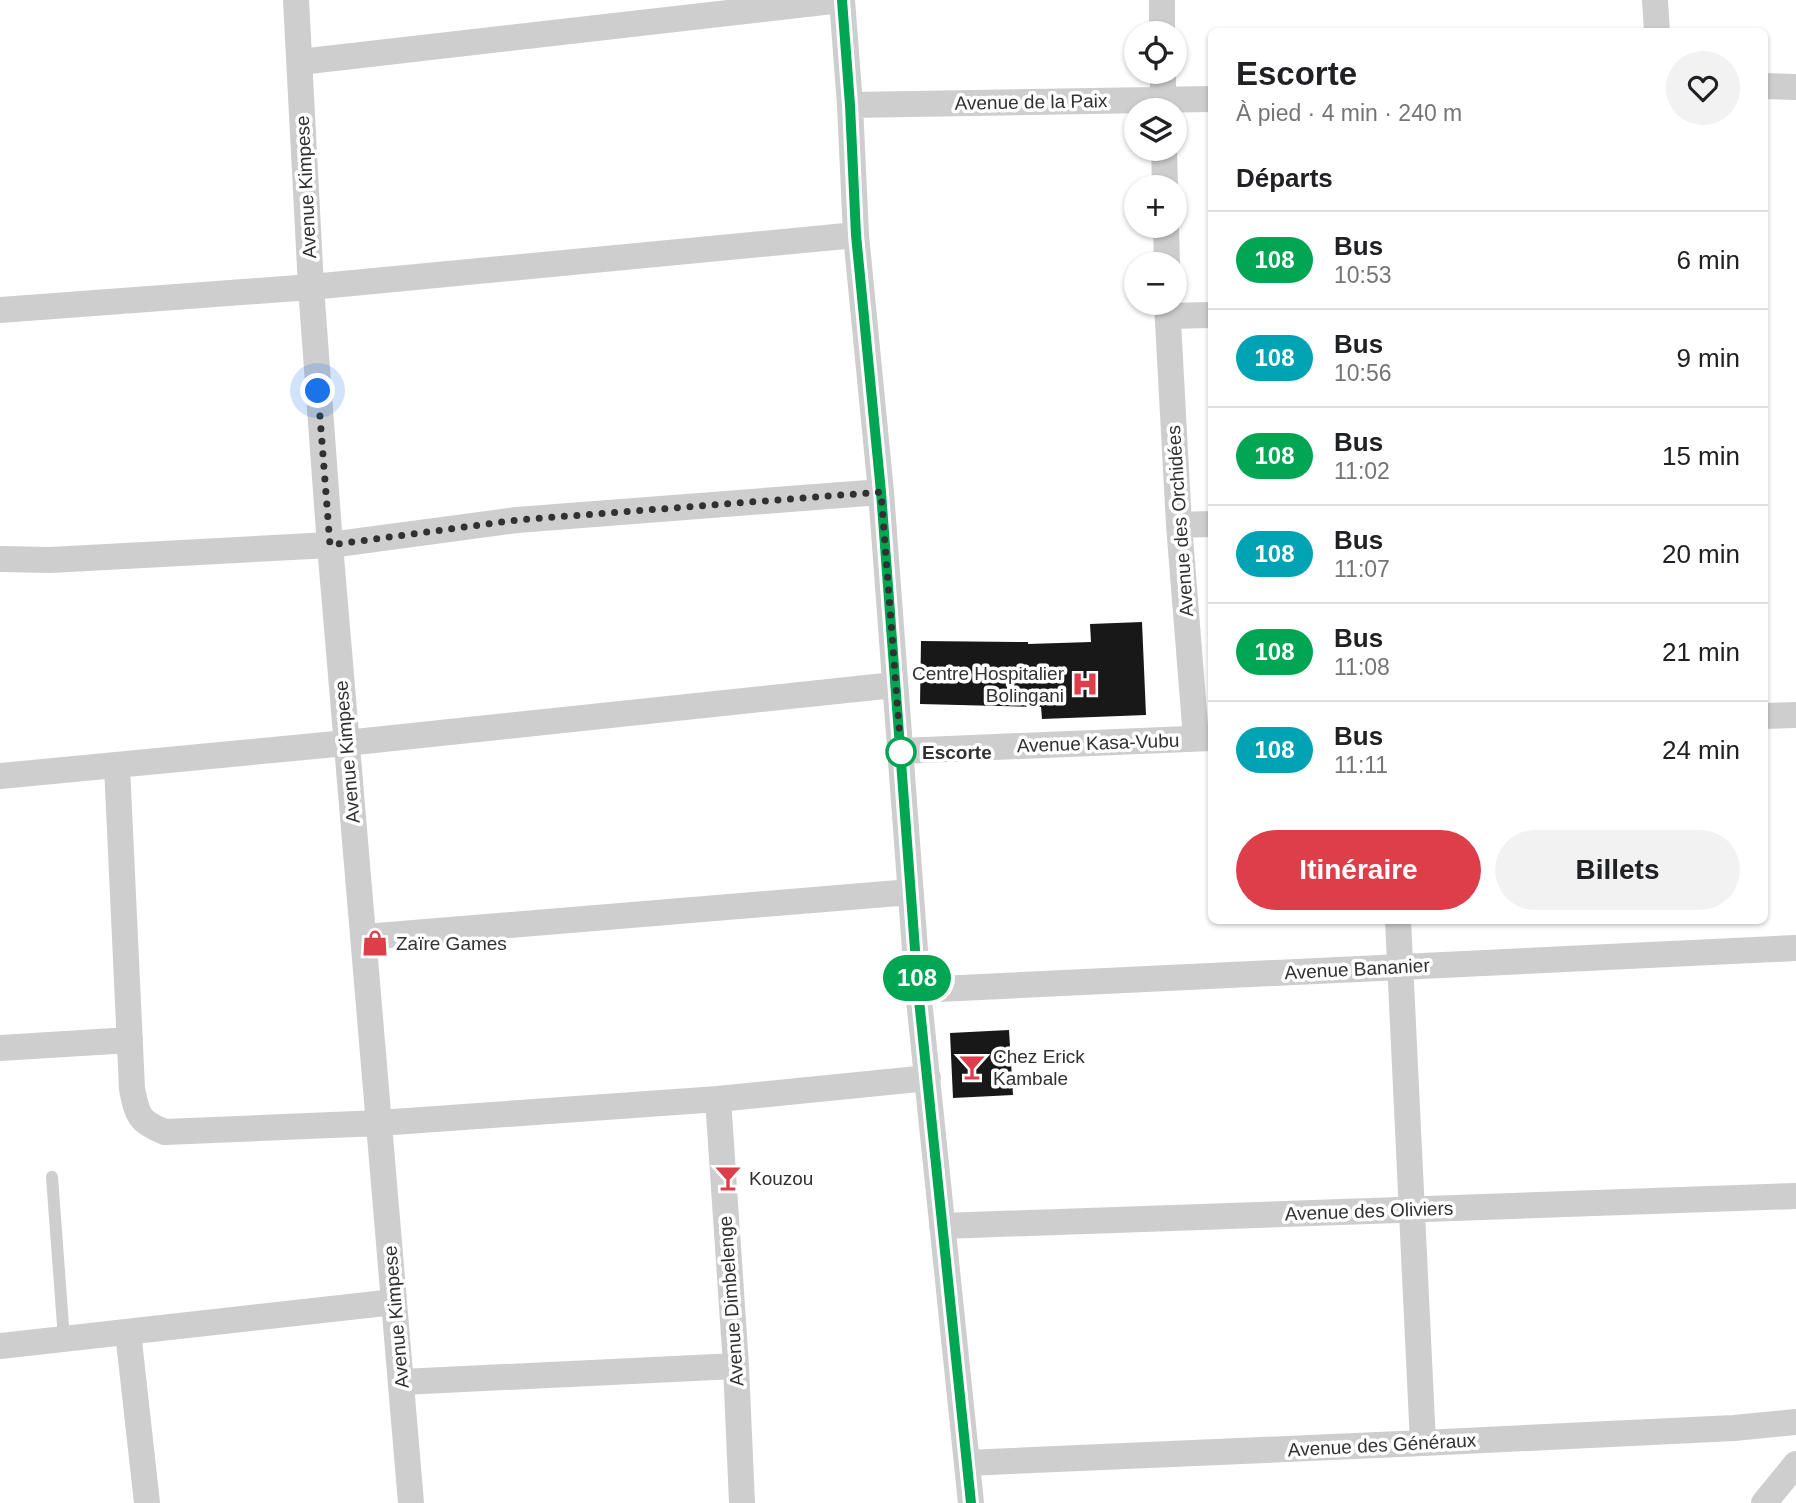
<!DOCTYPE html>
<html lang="fr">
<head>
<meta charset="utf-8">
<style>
	:root { --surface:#fff; --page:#f2f2f2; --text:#202124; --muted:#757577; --line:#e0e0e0; --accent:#de3d4a }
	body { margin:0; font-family:Arial,sans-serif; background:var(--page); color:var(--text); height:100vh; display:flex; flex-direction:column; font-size:26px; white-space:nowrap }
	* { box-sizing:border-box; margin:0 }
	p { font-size:23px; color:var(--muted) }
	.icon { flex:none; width:38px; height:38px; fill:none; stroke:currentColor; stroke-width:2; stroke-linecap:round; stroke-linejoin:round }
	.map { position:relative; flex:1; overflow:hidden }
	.panel { position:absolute; left:1208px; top:28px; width:560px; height:896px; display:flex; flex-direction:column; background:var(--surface); border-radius:10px; box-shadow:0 2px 5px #0004 }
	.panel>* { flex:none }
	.badge { padding:0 14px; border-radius:23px; font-size:24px; line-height:46px }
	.controls { position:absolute; left:1124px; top:21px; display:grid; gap:14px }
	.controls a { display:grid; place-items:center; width:63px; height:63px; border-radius:50%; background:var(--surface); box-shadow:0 2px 5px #0004; font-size:35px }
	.you { position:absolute; width:35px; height:35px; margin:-18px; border:5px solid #fff; border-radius:50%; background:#1a73e8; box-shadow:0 0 0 10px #1a73e833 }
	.map>.badge { position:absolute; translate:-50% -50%; box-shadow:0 0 0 4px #fff }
	h2 { padding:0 28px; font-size:26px; line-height:63px }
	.round { display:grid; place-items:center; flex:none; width:74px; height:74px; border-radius:37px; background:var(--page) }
	.overview { display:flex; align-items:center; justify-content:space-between; height:119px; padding:0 28px }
	h1 { font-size:33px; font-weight:700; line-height:52px }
	.button { display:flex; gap:14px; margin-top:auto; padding:14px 28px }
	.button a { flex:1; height:80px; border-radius:42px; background:var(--accent); color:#fff; font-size:28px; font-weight:700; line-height:80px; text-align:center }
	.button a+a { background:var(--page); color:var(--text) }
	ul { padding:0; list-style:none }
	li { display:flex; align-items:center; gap:21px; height:98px; padding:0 28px; border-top:2px solid var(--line) }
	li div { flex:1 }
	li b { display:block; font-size:26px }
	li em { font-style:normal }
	li .badge { min-width:77px; font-weight:700; text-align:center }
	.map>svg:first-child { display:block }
</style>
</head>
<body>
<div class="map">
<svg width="1796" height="1503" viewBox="0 0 1796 1503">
	<rect width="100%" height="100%" fill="#fff"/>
	<path fill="#181818" d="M1142,622L1146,715L1042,719L1041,707L920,704L921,641L1028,642V644L1091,642L1090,624Z
		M1009,1030L1013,1095L953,1098L950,1033Z"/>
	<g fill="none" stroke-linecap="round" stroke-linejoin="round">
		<path stroke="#cecece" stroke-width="12" d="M52,1177L64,1339"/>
		<path stroke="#cecece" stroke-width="26" d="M296,0L311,287L330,545L411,1503
			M842,0L850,105L856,235L881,492L918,990L971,1503
			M1162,0V33
			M1655,0L1657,32
			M300,62L841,0
			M1163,72V110
			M1764,86L1796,87
			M850,105L1211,99
			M1164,149L1165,187
			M1166,226L1167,264
			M1167,303L1179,525L1196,738
			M0,310L311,287L856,235
			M1168,316L1211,315
			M1179,525L1211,524
			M0,559L50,560L330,545L517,520L881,492
			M1764,716L1796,715
			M901,751L1211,738
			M117,766L132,1089C137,1115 139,1122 165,1132L379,1123L718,1099L928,1078
			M0,776L346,743L894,685
			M1398,920L1423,1443
			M365,937L910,892
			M918,990L1796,948
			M0,1048L130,1040
			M718,1099L736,1366L742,1503
			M942,1226L1796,1196
			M128,1332L147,1503
			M0,1346L394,1302
			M402,1382L736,1366
			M967,1463L1423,1443L1734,1428L1796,1422
			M1764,1503L1796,1464"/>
	</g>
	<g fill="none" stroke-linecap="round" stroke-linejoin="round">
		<g stroke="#fff" stroke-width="16">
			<path id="line" d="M842,0L850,105L856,235L881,492L918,990L971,1503"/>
		</g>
		<use href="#line" stroke="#00a651" stroke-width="10"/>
		<path stroke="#313131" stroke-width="7" stroke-dasharray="0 12.6" d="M318,391L330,545L517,520L881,492L901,752"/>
	</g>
	<defs>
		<g id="hospital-bare" transform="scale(2.1)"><path d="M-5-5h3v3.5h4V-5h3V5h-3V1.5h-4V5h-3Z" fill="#de3d4a" stroke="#fff" stroke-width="2.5" paint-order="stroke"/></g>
		<g id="shop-bare" transform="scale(2.1)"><path d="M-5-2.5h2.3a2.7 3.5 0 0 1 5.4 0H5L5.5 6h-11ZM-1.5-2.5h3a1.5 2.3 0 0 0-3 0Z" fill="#de3d4a" stroke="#fff" stroke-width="2.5" paint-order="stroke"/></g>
		<g id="bar-bare" transform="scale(2.1)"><path d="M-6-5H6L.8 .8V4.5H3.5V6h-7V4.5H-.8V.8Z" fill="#de3d4a" stroke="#fff" stroke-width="2.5" paint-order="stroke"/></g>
	</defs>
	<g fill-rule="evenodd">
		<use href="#hospital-bare" x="1085" y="684"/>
		<use href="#shop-bare" x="375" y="943"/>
		<use href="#bar-bare" x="972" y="1067"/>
		<use href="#bar-bare" x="728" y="1178"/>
	</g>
	<circle fill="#fff" stroke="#00a651" stroke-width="3.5" cx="901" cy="752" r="14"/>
	<g text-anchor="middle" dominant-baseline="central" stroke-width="7" stroke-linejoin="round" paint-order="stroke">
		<g font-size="19" fill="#313131" stroke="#fff">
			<text transform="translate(1031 102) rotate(-1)">Avenue de la Paix</text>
			<text transform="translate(306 187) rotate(-93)">Avenue Kimpese</text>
			<text transform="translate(1180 521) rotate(-94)">Avenue des Orchidées</text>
			<text transform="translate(1098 743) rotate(-2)">Avenue Kasa-Vubu</text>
			<text transform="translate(347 752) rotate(-95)">Avenue Kimpese</text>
			<text transform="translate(1357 969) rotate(-3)">Avenue Bananier</text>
			<text transform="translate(1369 1211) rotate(-2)">Avenue des Oliviers</text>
			<text transform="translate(731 1301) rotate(-94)">Avenue Dimbelenge</text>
			<text transform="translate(396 1317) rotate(-95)">Avenue Kimpese</text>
			<text transform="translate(1382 1445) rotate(-3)">Avenue des Généraux</text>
		</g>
		<g font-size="19" fill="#313131" stroke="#fff" text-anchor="start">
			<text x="1064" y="673" text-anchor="end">Centre Hospitalier<tspan x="1064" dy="22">Bolingani</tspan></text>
			<text x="396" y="943">Zaïre Games</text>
			<text x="993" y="1056">Chez Erick<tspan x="993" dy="22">Kambale</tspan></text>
			<text x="749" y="1178">Kouzou</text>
		</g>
		<g font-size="19" font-weight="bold" fill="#313131" stroke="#fff" text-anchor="start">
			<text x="922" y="752">Escorte</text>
		</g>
	</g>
</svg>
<div class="controls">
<a><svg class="icon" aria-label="locate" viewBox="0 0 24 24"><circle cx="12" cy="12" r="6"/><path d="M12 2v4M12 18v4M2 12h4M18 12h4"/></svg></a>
<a><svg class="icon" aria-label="layers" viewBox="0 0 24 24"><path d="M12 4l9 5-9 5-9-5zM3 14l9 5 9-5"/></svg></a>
<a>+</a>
<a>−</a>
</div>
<div class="you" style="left:318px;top:391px"></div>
<b class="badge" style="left:917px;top:978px;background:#00a651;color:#fff">108</b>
<section class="panel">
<div class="overview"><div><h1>Escorte</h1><p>À pied · 4 min · 240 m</p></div><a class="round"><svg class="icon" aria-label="heart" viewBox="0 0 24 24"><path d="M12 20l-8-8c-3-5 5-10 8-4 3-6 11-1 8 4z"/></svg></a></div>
<h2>Départs</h2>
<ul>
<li><span class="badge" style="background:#00a651;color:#fff">108</span><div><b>Bus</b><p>10:53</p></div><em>6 min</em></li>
<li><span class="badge" style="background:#00a3b4;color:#fff">108</span><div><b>Bus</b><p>10:56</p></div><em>9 min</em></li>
<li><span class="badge" style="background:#00a651;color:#fff">108</span><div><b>Bus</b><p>11:02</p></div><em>15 min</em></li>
<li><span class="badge" style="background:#00a3b4;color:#fff">108</span><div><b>Bus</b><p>11:07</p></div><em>20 min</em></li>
<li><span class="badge" style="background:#00a651;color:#fff">108</span><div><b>Bus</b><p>11:08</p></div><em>21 min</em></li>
<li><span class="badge" style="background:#00a3b4;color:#fff">108</span><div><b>Bus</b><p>11:11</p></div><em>24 min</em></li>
</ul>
<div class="button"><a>Itinéraire</a><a>Billets</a></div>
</section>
</div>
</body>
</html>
